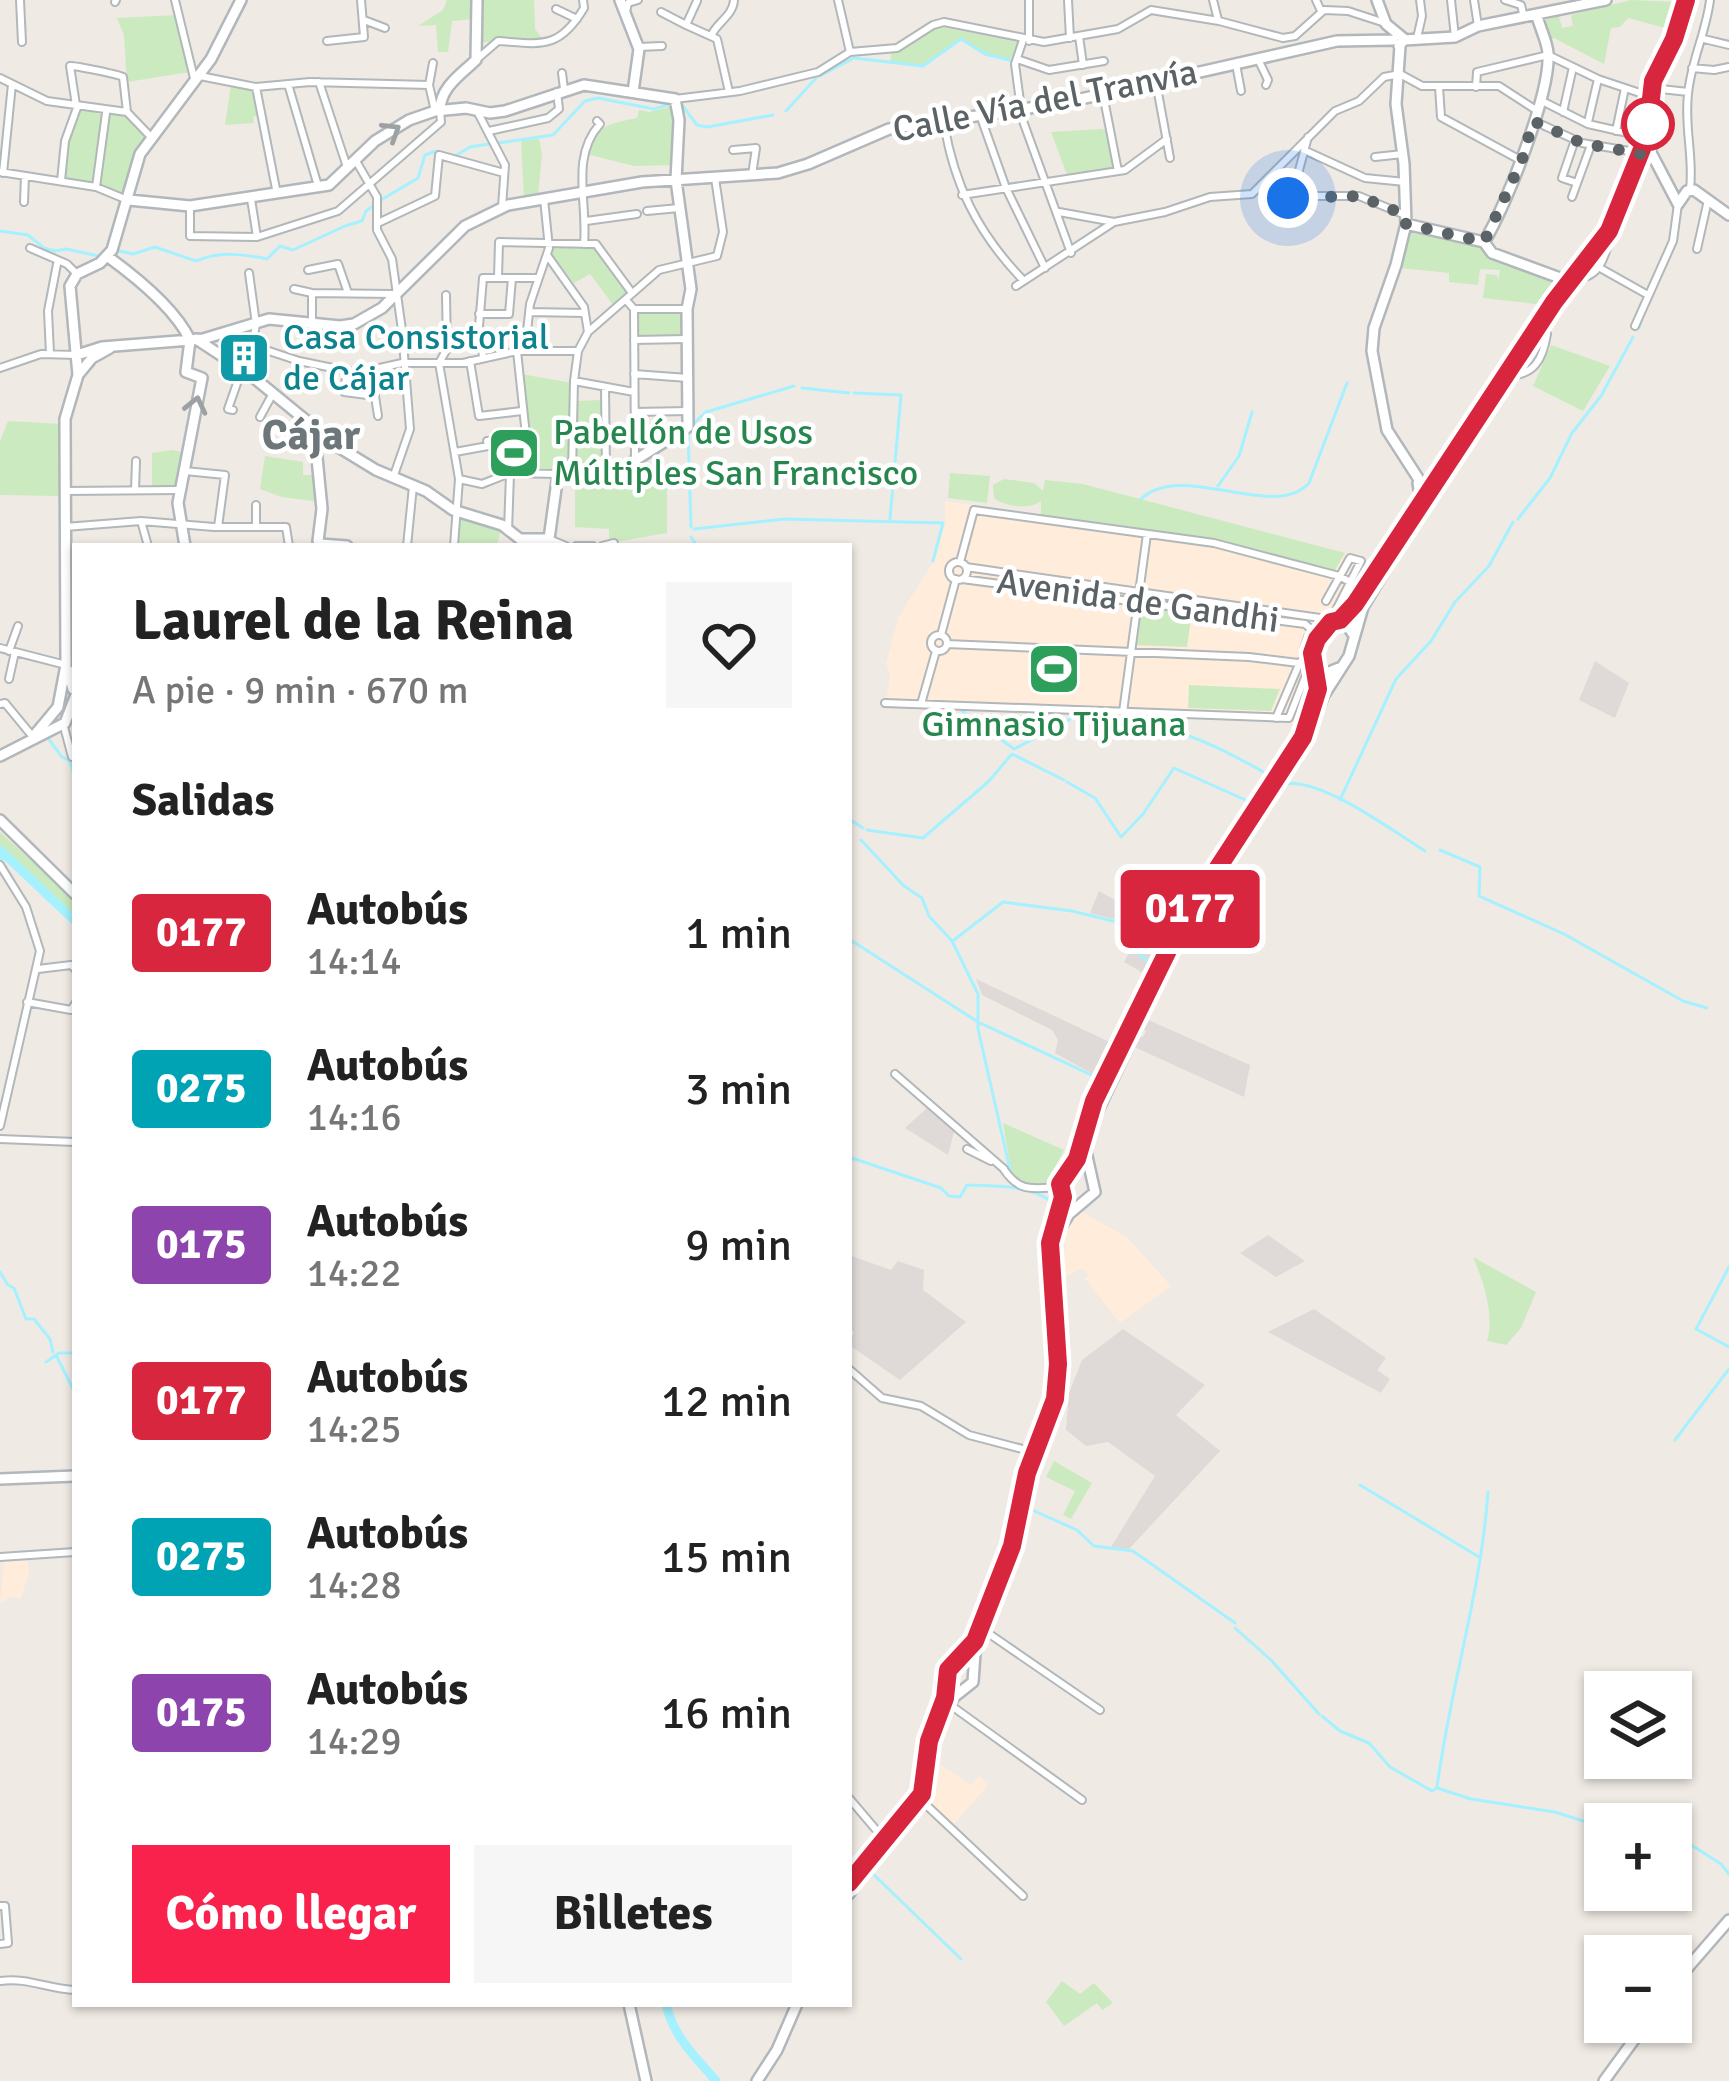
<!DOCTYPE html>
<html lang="es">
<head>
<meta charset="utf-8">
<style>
	:root { --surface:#fff; --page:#f6f6f6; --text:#222; --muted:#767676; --accent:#f9224d }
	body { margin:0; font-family:Signika,sans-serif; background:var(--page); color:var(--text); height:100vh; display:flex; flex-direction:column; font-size:45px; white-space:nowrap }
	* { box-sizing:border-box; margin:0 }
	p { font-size:39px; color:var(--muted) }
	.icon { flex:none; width:66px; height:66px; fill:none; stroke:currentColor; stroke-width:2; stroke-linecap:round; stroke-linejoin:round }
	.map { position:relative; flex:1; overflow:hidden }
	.panel { position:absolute; left:72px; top:543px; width:780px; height:1464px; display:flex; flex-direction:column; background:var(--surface); border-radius:0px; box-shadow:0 3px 9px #0004 }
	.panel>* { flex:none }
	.badge { padding:0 24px; border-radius:9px; font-size:42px; line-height:78px }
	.controls { position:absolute; left:1584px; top:1671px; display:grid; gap:24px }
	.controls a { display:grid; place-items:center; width:108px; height:108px; border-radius:0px; background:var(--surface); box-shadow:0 3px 9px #0004; font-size:60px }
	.you { position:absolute; width:60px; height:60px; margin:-30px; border:9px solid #fff; border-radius:50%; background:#1a73e8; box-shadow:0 0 0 18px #1a73e833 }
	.map>.badge { position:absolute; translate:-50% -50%; box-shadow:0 0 0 6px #fff }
	h2 { padding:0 60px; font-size:45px; line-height:108px }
	.round { display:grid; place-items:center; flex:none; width:126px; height:126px; border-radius:0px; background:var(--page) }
	.headline { display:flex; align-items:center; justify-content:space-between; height:204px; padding:0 60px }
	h1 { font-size:57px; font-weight:700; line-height:90px }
	.action { display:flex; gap:24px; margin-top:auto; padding:24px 60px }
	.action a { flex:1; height:138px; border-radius:0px; background:var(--accent); color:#fff; font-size:48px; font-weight:700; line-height:138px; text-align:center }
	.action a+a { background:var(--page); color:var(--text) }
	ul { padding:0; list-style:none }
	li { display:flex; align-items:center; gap:36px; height:156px; padding:0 60px }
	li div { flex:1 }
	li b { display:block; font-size:45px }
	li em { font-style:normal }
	li .badge { min-width:132px; font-weight:700; text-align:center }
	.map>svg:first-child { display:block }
</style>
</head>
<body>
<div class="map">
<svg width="1729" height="2081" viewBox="0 0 1729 2081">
	<rect width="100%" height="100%" fill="#f0eae4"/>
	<path fill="#ffecda" d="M945,501L1215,541L1334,571L1345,553L1370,560L1344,606L1309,630L1301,649L1313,665L1307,678L1311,680L1295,723L886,703L890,675L886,663L899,616L934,561L945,524Z
		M1080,1211L1128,1238L1171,1286L1120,1323L1085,1279L1089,1275L1082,1268L1063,1278L1066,1227Z
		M27,1558L29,1571L21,1599L11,1596L0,1604L4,1559Z
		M938,1763L971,1785L979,1776L989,1784L952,1826L929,1804Z"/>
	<path fill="#dfdad7" d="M1595,661L1629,683L1615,718L1579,700Z
		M1099,891L1147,918L1143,924L1162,951L1150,977L1124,962L1134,944L1117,920L1090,913Z
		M976,979L1116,1045L1100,1078L1055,1053L1058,1040L1052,1030L982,995Z
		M1146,1019L1250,1065L1244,1097L1132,1046L1137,1035L1143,1037L1146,1031L1141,1029Z
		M928,1107L954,1132L948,1155L905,1128Z
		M1268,1235L1305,1261L1276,1277L1240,1253Z
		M849,1255L891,1270L898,1261L924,1270L923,1290L966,1322L900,1380L849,1345L854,1332L849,1329Z
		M1314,1309L1386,1358L1377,1370L1390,1379L1381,1393L1268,1332Z
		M1123,1329L1205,1385L1176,1415L1220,1451L1129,1549L1111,1547L1155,1476L1108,1442L1086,1446L1066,1430L1069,1393L1082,1360Z"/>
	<path fill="#cbeabf" d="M447,0H473L474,19L452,21L448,52H438L436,25L418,26L443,10Z
		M481,0H534L535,29L545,42H480Z
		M1631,0L1677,2L1669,29L1628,18L1620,27L1611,28L1604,64L1554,38L1549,41L1543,21L1559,16L1562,28L1573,26L1571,15Z
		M178,15L190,72L127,82L124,35L117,18Z
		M937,26L1021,43L1009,61L985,53L961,38L923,65L890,61L892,52Z
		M231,85L252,89L257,116L253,117L254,123L225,125Z
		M673,106L674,165L634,166L586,154C591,126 613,123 637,118L639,110L649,112Z
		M78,108L103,115L95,184L64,179L68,139Z
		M110,114L126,115L145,136L123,195L100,184Z
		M1101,129L1108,131L1114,169L1067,175L1051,132Z
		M539,139L542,155L538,196L524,200L521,140Z
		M1409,232L1480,246L1488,258L1560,284L1545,305L1483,298L1486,274L1497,275L1498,282L1500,270L1480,269L1478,285L1449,282V273L1400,268Z
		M553,247L594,248L627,293L614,306L590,274L574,283L551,254Z
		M636,313H681V336L637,338Z
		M1551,345L1610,366L1583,411L1533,386Z
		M521,374L572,383L570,470L533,471Z
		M601,400L602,468L575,469L576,401Z
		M8,421L61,424L60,496L0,495V441Z
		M171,450L182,452L177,487H152V453Z
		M265,456L303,462V475H317L320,502L282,497L260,489Z
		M667,468V533L609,543V529L575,527V478L612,488Z
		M950,473L990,476L987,503L948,498Z
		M1004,479L1034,483L1043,491L1045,480L1083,484L1345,553L1334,572L1215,541L1041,515V501C1029,510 1006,507 994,498L993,485Z
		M460,516L501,529L497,545L457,546Z
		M1141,604L1192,611L1187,647L1135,645Z
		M1189,685L1280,689L1271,711L1188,708Z
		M0,832L75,901V925L10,862L0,859Z
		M1003,1123L1064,1150L1047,1182L1036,1189L1012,1176Z
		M1473,1257L1536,1292L1521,1328L1506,1345L1487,1341C1495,1316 1483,1280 1473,1257Z
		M1054,1461L1092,1483L1071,1519L1063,1515L1075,1491L1046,1477Z
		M1062,1981L1080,1994L1094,1983L1113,2003L1102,2010L1097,2003L1064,2026L1046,2002Z"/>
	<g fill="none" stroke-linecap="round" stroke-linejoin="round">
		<path stroke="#a5f1ff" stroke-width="3" d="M820,76L854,58L923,66L961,39L985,54L1013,61
			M682,105L697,125L707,127L773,115
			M786,111L817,77
			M498,143L553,135L585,101L598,98L654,109L671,104
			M381,200L418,178L425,155L436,151L455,156L470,147L489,144
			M0,231L28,235L44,248L55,251L66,249L99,256
			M115,250L133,254L155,247L196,261C219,251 243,254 267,259L280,246L293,250L345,226L362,221L366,211L376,204
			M1639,328L1642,317
			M802,388L849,393
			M854,393L901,395L890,519
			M691,426L706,412L794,386
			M688,431L691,527
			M1218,486L1239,456L1252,412
			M1141,499C1182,460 1274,522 1309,483L1347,383
			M1518,519L1550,478L1572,433L1601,396L1633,337
			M694,529L784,519L943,523L933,561
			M691,537L697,546
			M961,710L1014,749L1078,715
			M1093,715C1115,721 1136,722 1158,727C1199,736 1235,756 1271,776
			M47,737L62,757L70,761L75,778
			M1067,782L1095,798L1121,837L1143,814L1174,768L1250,802
			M1285,784C1321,777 1394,832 1425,851
			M1340,800L1396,679L1431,641L1455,602L1489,566L1513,522
			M849,819L863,828
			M867,830L923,838L988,782L1012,754L1064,780
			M861,840L904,886L922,898L929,916L952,941L978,994V1029L1011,1174
			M1440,850L1480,867L1479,896L1564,934L1683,1001L1707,1008
			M0,858L14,882
			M849,939L978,1022L1098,1078
			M954,940L1003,902L1072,911L1117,922L1140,955L1154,966
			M849,1157L941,1188L949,1196L960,1197L967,1185C995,1186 1028,1185 1051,1201
			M1729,1267L1696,1329L1729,1347
			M0,1272L8,1285L14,1288L26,1319H34L50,1339L53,1352
			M56,1355L75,1393
			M46,1362L59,1353H75
			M928,1407L969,1432L1023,1446
			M1675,1440L1729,1369
			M1360,1485L1479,1557
			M1032,1510L1077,1530L1094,1546L1133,1551L1235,1623
			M1235,1628L1271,1660L1319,1714
			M1322,1716L1340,1731L1369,1743L1390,1767L1432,1791L1437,1788L1471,1799L1555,1812L1605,1828
			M1437,1787C1450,1688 1481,1592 1488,1492
			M1633,1824H1656
			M1671,1832L1721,1864L1729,1874
			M849,1858L855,1863
			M871,1872L961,1959"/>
		<path stroke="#a5f1ff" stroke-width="9" d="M0,850L75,921
			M666,2004C674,2038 694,2055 716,2081"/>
		<g stroke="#b2b7ba" stroke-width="10">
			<path id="street" d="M20,0L22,42
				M175,0L194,78
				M838,0L850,52
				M1029,0V41
				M1068,0L1070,38
				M1213,0L1218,20
				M1316,0L1321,11
				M1451,0L1455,37
				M1474,0L1478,26
				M1505,0L1521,5L1524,18
				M697,1L686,25L717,39L729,92
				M115,2L116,0
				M556,9L577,19
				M626,12L628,3L638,0
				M661,12L686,25
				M364,20L385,28
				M711,36C717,22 733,16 734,0
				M1079,36L1083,65
				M1417,38L1422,16L1420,0
				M1704,39L1729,45
				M327,41L364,37L361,0
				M638,47L662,46
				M1017,59L1049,70L1104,61
				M1258,59L1268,80L1266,85
				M476,60L498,41C541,44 559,50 584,8L583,0
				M433,63L429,85L435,111
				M1236,64L1241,91
				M1692,68L1714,70L1729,67
				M562,73L564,89
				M200,76L256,87L310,82L429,85
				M0,78L47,101L127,112
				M319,82L347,167
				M1156,82L1170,158
				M288,84L318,186
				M256,87L277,194
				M1439,87L1441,117L1522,161
				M1476,87L1477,72L1548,55L1598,79L1649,96
				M1652,88L1688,92
				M1103,94L1118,171
				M675,99L740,91L818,72L850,52L897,48L933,25L944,22L1044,42L1118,29L1151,10L1219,21L1283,38L1295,36L1324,10L1348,11L1385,23
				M1542,101L1588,124L1641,136
				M76,105L70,66C77,66 117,74 123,77L127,112L150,136
				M1021,109L1015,64L1023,40
				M1019,110L1071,253
				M477,111L505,165L502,207
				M1563,112L1573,67
				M980,115L1006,188L1045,268
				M1536,122L1582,143L1641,153
				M1588,122L1598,79
				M944,123C954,185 978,233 1022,279
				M489,131L548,118L559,109L557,92
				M1616,131L1625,88
				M1575,140L1562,178L1577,183
				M733,150L756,148L752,175
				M1306,151L1365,178L1405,182
				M1375,157L1403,154
				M356,161L377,197V230L392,259L402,330L410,429L393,478
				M0,172L96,187L125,199
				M3,173L12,84
				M61,181L65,141L78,105
				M1262,184L1279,196H1359L1405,215
				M96,187L106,113
				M1690,189C1694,158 1684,127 1688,94C1691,61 1706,33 1710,0
				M962,195L1125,170L1167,139
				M1292,196L1308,137
				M1572,197L1591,145
				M251,199L257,237
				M24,202L25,176
				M190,206V236L257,237L338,211L441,122L440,110
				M647,211L679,208
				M1059,212L1114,222
				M586,221L637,214
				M378,223L435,196L439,155L504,173
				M584,244C588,203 570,157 600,124L597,121
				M30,248L67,264L77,274
				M1697,249L1708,200
				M547,255L584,307L588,332
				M1600,268L1648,295
				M308,270L338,264L348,293
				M498,277L499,242L596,244L632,293
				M1573,278C1601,280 1605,255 1612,232
				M1016,286L1114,222L1165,212L1210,197L1252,194L1335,111L1359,101L1384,77L1400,74L1422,86H1499L1536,110
				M294,289L312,293L393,294
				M312,293V322
				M446,295L447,349L439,363L459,479L454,546
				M626,300L634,309H687
				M634,309L635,461
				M529,312L585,313
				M479,314H509L512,278
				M1635,326L1673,241L1678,204
				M634,340L687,339
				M254,346L299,361L357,373L402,363H463L517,351H578
				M525,350L530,304L549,248L544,199
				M517,351L530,473
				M50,354L48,311L57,264
				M483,357L479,326L483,278H538
				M470,361L479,416L522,411
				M0,368L41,354L77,355
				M347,371L344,392L375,396L367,371
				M248,373L256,324L249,273
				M634,374L688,378
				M1506,375C1534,377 1543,359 1547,334L1541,324
				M574,381L634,392
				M605,387L606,472
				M375,396L378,416
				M233,410L228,409L242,369
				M635,412L688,411
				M260,417L272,395
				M455,452L488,446L487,441L502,439
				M185,471L225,475L218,527
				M572,473L574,381L578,351L588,332L659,270L717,256L723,232L715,178
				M459,479L482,484L510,473L558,474
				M135,490L136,461
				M65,491L179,490
				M141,521L148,546
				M65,527L141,521L214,527H286L289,546
				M256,527V505
				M508,531L510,474
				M549,539L566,546
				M407,546L413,486
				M576,546H593
				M602,546L614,543
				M949 571a9 9 0 1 1 18 0a9 9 0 1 1-18 0Z
				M960,562L974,510L1214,543L1339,576L1363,589
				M966,567L1334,620
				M962,579L1305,624L1312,630
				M1326,601L1350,558L1361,561L1335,612L1337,619
				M931 643a8 8 0 1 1 16 0a8 8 0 1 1-16 0Z
				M941,635L956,579
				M947,644L1249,657L1314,665
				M0,648L66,665
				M9,651L18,626
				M1311,659L1304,650L1308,637L1318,625L1327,626
				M9,679L15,652
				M885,703L1289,718L1306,675L1315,667
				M0,704L5,703L33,737
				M921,704L936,651
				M1123,712L1147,534
				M1276,718L1300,662
				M63,723L72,757
				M0,865L26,907L40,951L0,1126
				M38,969L71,965L75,969
				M27,1002L71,1010L75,1004
				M895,1074L1004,1169
				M0,1139L75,1142
				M967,1149L991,1161
				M1003,1168C1020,1194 1033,1188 1060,1187
				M849,1369L882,1398L921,1406L969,1435L1034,1452
				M0,1557L75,1552
				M985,1631L1100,1710
				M949,1704L1082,1800
				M849,1798L883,1838
				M923,1802L1023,1896
				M0,1906H5L8,1943L0,1944
				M0,1981C28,1977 47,1989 75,1990"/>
		</g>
		<g stroke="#b1b7bb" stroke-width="14">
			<path id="secondary" d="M620,0L639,49L633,92
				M1377,0L1386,24L1403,38
				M1399,46L1404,40L1455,37L1478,26L1606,0
				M1400,46L1396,104L1404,164L1406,224L1396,265L1374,328L1372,351L1387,430L1427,492
				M440,110C440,88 461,74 476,60L477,0
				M1647,134L1653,81L1674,39L1686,0
				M1647,145L1678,204L1687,191L1694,190L1729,215
				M129,200L190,206L329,185L375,141L409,120L435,111L466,108L490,113L505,111L584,85L675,99L679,120L676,180L691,289L687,309L688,427L618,471L558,474L549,539H520
				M1406,224L1484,242L1492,253L1560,278L1566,286
				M1484,242C1506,207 1551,92 1548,53C1547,41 1540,28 1537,16
				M107,256C136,277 175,308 190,340
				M196,339L248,373L314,427L322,509L318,541
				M77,355L102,347L203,339L269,319L340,326L354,324L382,308L465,226L508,205L642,182L778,173L808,164L889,129L1063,103L1337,41L1393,40
				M78,375L92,358L110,348
				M317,434L376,470L426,491L453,510L502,525L520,539
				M1464,437L1554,302L1609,231L1644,144L1651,141L1647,134L1641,139L1644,144
				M1410,519L1420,495L1418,483
				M320,544L347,546
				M185,546L178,503L202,378L186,372L190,340
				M1340,619L1355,604L1389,551
				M1339,668L1327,673L1317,670C1307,650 1318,633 1334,620L1345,622L1353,634
				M68,670L73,689
				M1314,705L1317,670
				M33,737L58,707L66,665L65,419L78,375L70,286L77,274L100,263L112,250L140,154L211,59L241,0
				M0,756L65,723L75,697
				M0,820L75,894
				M1159,968L1216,868
				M1051,1254L1063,1197L1061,1181C1084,1150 1089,1110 1106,1074
				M0,1479L75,1476
				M942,1707L948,1670L975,1641
				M849,1894L871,1859L923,1802L939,1723L954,1697L973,1682L975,1653L1018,1544L1032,1474L1062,1389L1056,1246L1059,1230L1069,1214L1095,1192L1086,1152L1092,1123L1166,966L1230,856L1297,758L1324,695L1349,656L1363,607L1467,434
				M1671,1987L1729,1920
				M629,2004L646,2081
				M757,2081L777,2050L797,2004
				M1604,2081L1647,2022"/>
		</g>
		<use href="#street" stroke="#fff" stroke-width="6"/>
		<use href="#secondary" stroke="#fff" stroke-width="9"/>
	</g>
	<defs><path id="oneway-chevron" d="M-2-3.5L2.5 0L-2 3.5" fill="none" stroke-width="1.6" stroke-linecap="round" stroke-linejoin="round" transform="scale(3)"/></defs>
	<g stroke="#9da1a3">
		<use href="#oneway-chevron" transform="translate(392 131) rotate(-32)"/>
		<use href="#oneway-chevron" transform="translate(196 405) rotate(-77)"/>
	</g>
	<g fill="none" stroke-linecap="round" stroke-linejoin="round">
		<g stroke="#fff" stroke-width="27">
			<path id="line" d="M849,1883L922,1794L929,1741L945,1698L948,1670L975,1641L1012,1546L1027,1473L1055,1399L1058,1364L1050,1243L1063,1197L1060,1184L1077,1159L1094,1101L1180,926L1303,737L1318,689L1312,653L1317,639L1331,622L1340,620L1355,604L1554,302L1609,231L1644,144L1641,139L1647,134L1653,81L1674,39L1686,0"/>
		</g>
		<use href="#line" stroke="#d7263d" stroke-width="18"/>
		<path stroke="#5c6366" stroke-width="12" stroke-dasharray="0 21.6" d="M1288,198L1359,196L1405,215L1406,224L1484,242L1522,160L1533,121L1582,143L1641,154L1644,144L1641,139L1647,134L1648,124"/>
	</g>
	<defs>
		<g id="building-square" transform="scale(2.7)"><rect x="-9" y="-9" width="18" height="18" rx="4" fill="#0f9aa8" stroke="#fff"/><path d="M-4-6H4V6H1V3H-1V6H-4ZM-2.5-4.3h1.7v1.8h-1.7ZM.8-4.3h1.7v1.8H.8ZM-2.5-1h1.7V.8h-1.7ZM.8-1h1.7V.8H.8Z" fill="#fff"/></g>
		<g id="stadium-square" transform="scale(2.7)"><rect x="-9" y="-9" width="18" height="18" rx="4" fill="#2e9e5b" stroke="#fff"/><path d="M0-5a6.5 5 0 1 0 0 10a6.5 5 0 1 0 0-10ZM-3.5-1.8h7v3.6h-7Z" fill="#fff"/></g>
	</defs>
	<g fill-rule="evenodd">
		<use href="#building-square" x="244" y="358"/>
		<use href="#stadium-square" x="514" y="453"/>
		<use href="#stadium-square" x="1054" y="669"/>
	</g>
	<circle fill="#fff" stroke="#d7263d" stroke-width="6" cx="1648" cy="124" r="24"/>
	<g text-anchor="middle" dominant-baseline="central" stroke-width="9" stroke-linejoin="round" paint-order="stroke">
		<g font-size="36" fill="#5c6366" stroke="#fff">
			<text transform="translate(1045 101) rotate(-11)">Calle Vía del Tranvía</text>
			<text transform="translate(1138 601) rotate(8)">Avenida de Gandhi</text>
		</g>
		<g font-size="36" fill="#0d838f" stroke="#fff" text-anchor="start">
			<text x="283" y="337">Casa Consistorial<tspan x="283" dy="41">de Cájar</tspan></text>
		</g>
		<g font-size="36" fill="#27864d" stroke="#fff" text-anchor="start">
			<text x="553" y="432">Pabellón de Usos<tspan x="553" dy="41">Múltiples San Francisco</tspan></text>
			<text x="1054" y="724" text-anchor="middle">Gimnasio Tijuana</text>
		</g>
		<g font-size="42" font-weight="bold" fill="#6d7678" stroke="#fff">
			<text x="311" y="435">Cájar</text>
		</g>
	</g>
</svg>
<div class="controls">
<a><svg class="icon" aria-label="layers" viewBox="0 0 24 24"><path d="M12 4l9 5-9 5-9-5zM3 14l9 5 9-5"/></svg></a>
<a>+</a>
<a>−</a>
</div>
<div class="you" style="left:1288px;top:198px"></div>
<b class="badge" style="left:1190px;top:909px;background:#d7263d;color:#fff">0177</b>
<section class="panel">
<div class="headline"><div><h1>Laurel de la Reina</h1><p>A pie · 9 min · 670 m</p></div><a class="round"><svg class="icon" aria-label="heart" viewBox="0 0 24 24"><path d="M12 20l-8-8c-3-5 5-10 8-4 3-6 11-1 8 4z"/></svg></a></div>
<h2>Salidas</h2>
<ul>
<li><span class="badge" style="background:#d7263d;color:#fff">0177</span><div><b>Autobús</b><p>14:14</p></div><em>1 min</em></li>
<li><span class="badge" style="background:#00a3b4;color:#fff">0275</span><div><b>Autobús</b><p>14:16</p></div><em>3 min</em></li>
<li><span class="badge" style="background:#8e44ad;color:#fff">0175</span><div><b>Autobús</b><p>14:22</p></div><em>9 min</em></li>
<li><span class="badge" style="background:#d7263d;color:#fff">0177</span><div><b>Autobús</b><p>14:25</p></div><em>12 min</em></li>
<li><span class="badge" style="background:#00a3b4;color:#fff">0275</span><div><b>Autobús</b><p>14:28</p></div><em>15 min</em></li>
<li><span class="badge" style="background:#8e44ad;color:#fff">0175</span><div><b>Autobús</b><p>14:29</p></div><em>16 min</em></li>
</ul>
<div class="action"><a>Cómo llegar</a><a>Billetes</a></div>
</section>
</div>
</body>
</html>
